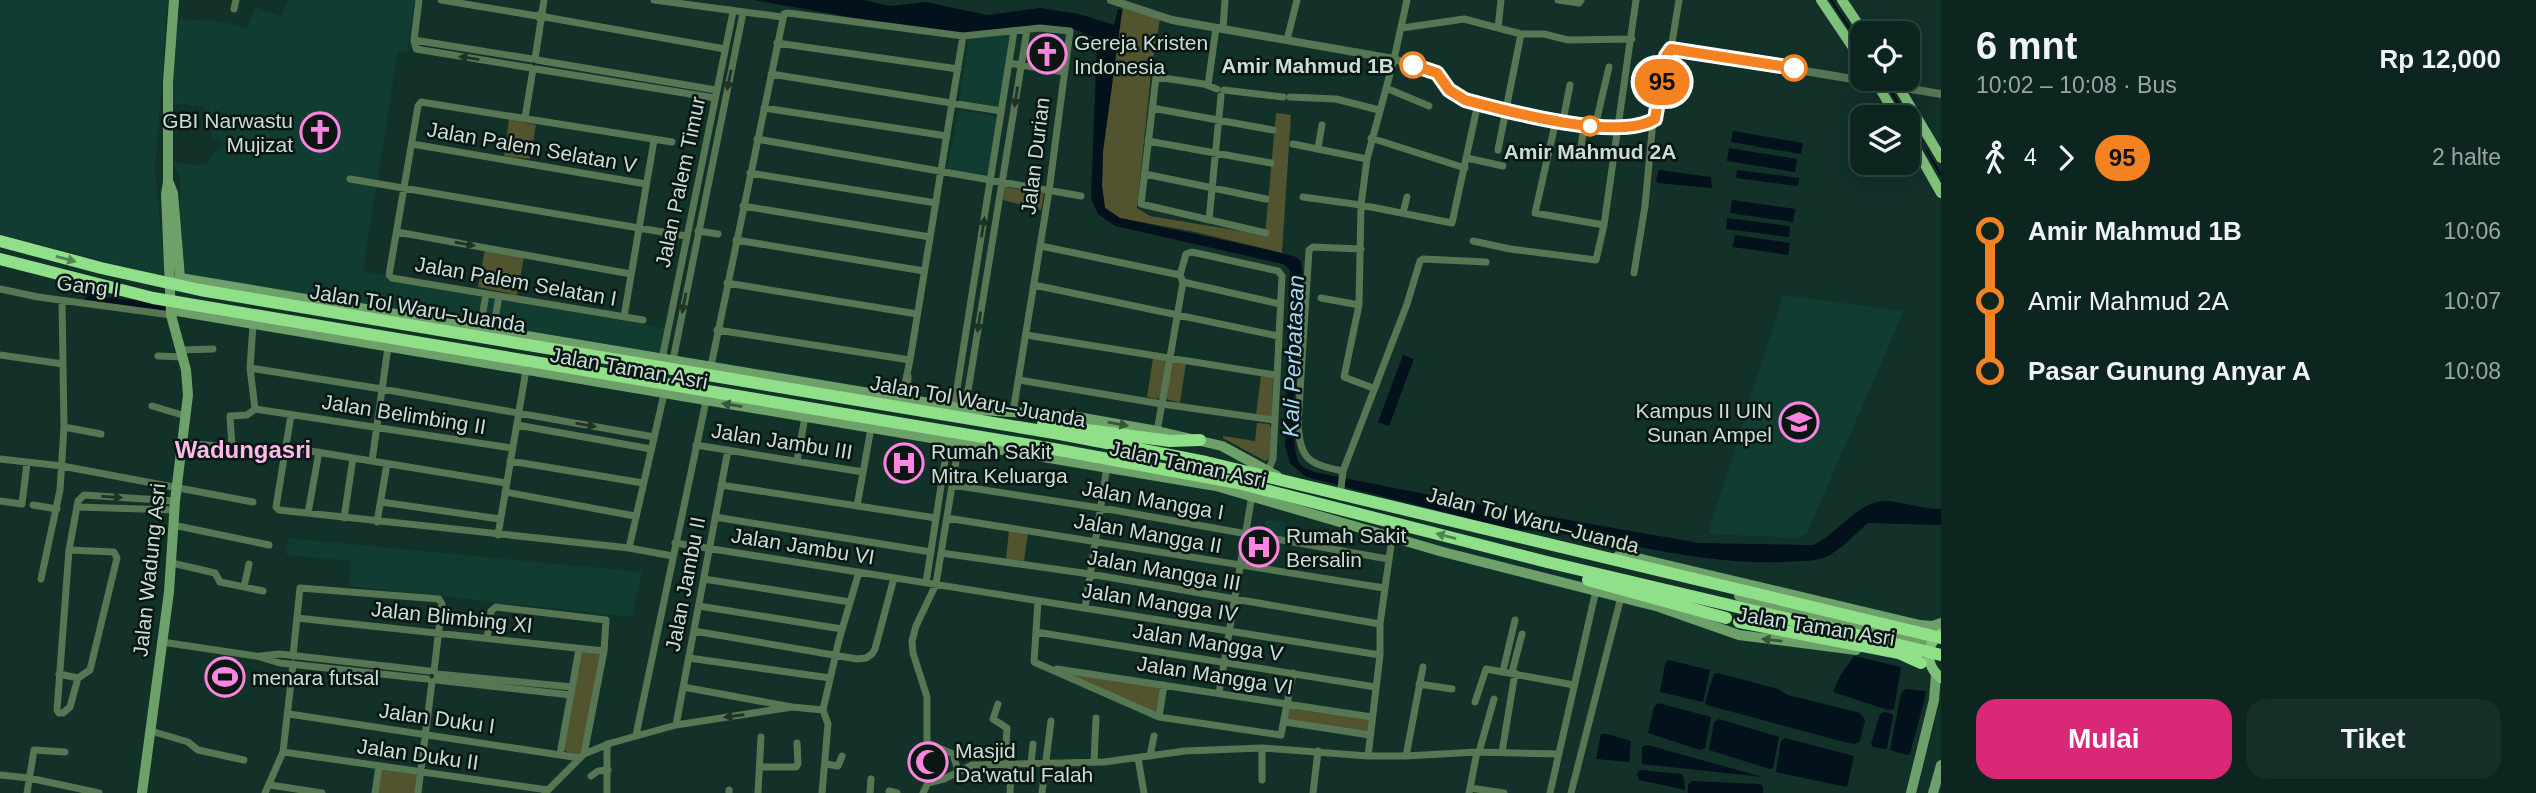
<!DOCTYPE html>
<html lang="id">
<head>
<meta charset="utf-8">
<style>
	:root { --surface:#0d251f; --page:#162d28; --text:#f1f3f6; --muted:#9aa5a4; --line:#2d423d; --accent:#db2777 }
	body { margin:0; font-family:Arial,sans-serif; background:var(--page); color:var(--text); height:100vh; display:flex; flex-direction:column; font-size:26px; white-space:nowrap }
	* { box-sizing:border-box; margin:0 }
	p { font-size:23px; color:var(--muted) }
	.icon { flex:none; width:38px; height:38px; fill:none; stroke:currentColor; stroke-width:2; stroke-linecap:round; stroke-linejoin:round }
	.map { position:relative; flex:1; overflow:hidden }
	.sheet { display:flex; flex-direction:column; background:var(--surface); width:595px }
	.sheet>* { flex:none }
	.badge { padding:0 14px; border-radius:23px; font-size:24px; line-height:46px }
	.buttons { position:absolute; left:1850px; top:21px; display:grid; gap:14px }
	.buttons a { display:grid; place-items:center; width:70px; height:70px; border-radius:14px; background:var(--surface); box-shadow:0 7px 28px #0002,0 0 0 2px var(--line); font-size:35px }
	.map>.badge { position:absolute; translate:-50% -50%; box-shadow:0 0 0 4px #fff }
	.legs { display:flex; align-items:center; gap:10px; height:77px; padding:0 35px; font-size:23px }
	.legs p { margin-inline-start:auto }
	.headline { display:flex; align-items:center; justify-content:space-between; height:119px; padding:0 35px }
	h1 { font-size:38px; font-weight:700; line-height:52px }
	.button { display:flex; gap:14px; margin-top:auto; padding:14px 35px }
	.button a { flex:1; height:80px; border-radius:21px; background:var(--accent); color:#fff; font-size:28px; font-weight:700; line-height:80px; text-align:center }
	.button a+a { background:var(--page); color:var(--text) }
	ul { padding:0 35px; list-style:none }
	li { display:flex; align-items:center; gap:24px; height:70px; font-size:26px }
	li i { display:grid; place-items:center; width:10px; height:100%; margin:0 9px; background:currentColor }
	li i::after { content:''; width:18px; height:18px; margin:-9px; border:5px solid; border-radius:50%; background:var(--surface) }
	li p { margin-inline-start:auto }
	li:first-child i { background:linear-gradient(#0000 50%,currentColor 0) }
	li:last-child i { background:linear-gradient(currentColor 50%,#0000 0) }
	main { display:flex; flex:1; min-height:0 }
	.map>svg:first-child { display:block }
</style>
</head>
<body>
<main>
<div class="map">
<svg width="1941" height="793" viewBox="0 0 1941 793">
	<rect width="100%" height="100%" fill="#113129"/>
	<path fill="#113c32" d="M0,0H168L155,169L165,277L0,234Z
		M289,0H415L407,52L398,51L363,271L387,276V280L670,329L666,355L179,281L180,177L173,162L196,165L206,163L224,142L211,137L216,121L204,117L205,107L172,103L176,19L220,21L247,28L255,7L281,16Z
		M1012,34L999,109L959,102L969,39Z
		M959,110L999,117L989,175L947,168Z
		M1783,295L1904,311L1807,533L1795,538L1708,534Z
		M1266,519L1286,523L1283,541L1273,540L1271,554L1262,553L1260,565L1243,562L1248,535L1264,533Z
		M288,538L642,572L632,617L349,586L351,561L286,555Z"/>
	<path fill="#52532f" d="M1123,6L1160,19L1152,64L1137,208L1150,216L1265,235L1276,113L1291,115L1282,253L1195,232L1120,218L1105,208L1102,186L1103,151Z
		M509,119L536,125L530,159L504,156Z
		M1005,187L1044,193L1041,210L1003,200Z
		M485,249L524,257L517,295L478,287Z
		M1153,358L1165,360L1166,362L1161,397L1157,399L1147,397Z
		M1174,361L1186,363L1180,403L1166,399L1171,363Z
		M1261,376L1273,377L1272,417L1256,415Z
		M1257,423L1269,424L1271,428L1270,459L1265,461L1223,438V436L1255,441Z
		M1009,530L1028,533L1024,561L1006,559Z
		M580,651L601,653L582,755L571,754L563,750Z
		M217,663L236,664L233,691L215,690Z
		M1061,672L1163,687L1157,715Z
		M1288,704L1372,717L1370,735L1285,722Z
		M379,769L420,775L417,793H376Z"/>
	<path fill="#02111c" d="M753,0H864L889,6L926,2L987,15L1040,8L1079,14L1114,25L1118,9L1122,10L1103,151L1102,186L1105,208L1120,218L1269,250L1296,257L1301,261L1303,278C1301,307 1285,446 1300,464C1303,468 1310,470 1314,472L1460,501L1699,543L1813,545C1837,535 1858,500 1887,501C1905,502 1922,509 1941,509V525L1868,523C1855,534 1842,549 1826,557C1813,562 1798,561 1784,562C1689,566 1604,533 1511,529L1306,477L1290,463L1285,445L1290,270L1283,264L1115,226L1098,214L1091,198L1097,44L1095,38L1074,29L1043,26L963,34L878,22Z
		M1733,131L1803,143L1801,154L1731,142Z
		M1729,148L1797,159L1795,172L1727,161Z
		M1659,170L1711,177L1712,188L1658,183L1656,181Z
		M1737,170L1799,178L1798,186L1736,178Z
		M1732,200L1795,209L1793,222L1730,213Z
		M1727,218L1790,226L1789,237L1726,229Z
		M1735,235L1790,243L1788,255L1733,247Z
		M1403,355L1414,359L1389,426L1378,422Z
		M1854,656L1901,667L1894,709L1888,710L1833,692L1840,676Z
		M1668,660L1710,670L1703,702L1660,692L1665,664Z
		M1718,673L1778,689L1788,695L1860,713L1865,720L1860,741L1855,744L1848,743L1707,705L1705,702L1714,674Z
		M1906,689L1925,691L1926,694L1910,754L1907,755L1890,750L1901,693Z
		M1658,703L1711,717L1705,748L1700,750L1648,733L1654,707Z
		M1884,712L1892,714L1893,717L1887,748L1885,749L1873,747L1871,744L1880,714Z
		M1719,719L1779,737L1773,768L1770,769L1709,750L1714,722Z
		M1601,734H1607L1631,741L1629,762L1596,759Z
		M1785,738L1854,756L1847,787L1776,772L1781,741Z
		M1646,745L1651,746L1763,777L1642,764V747Z
		M1640,770L1682,774L1684,778L1685,790L1639,780L1637,774Z
		M1692,781L1760,784L1763,787V793H1688V785Z"/>
	<g fill="none" stroke-linecap="round" stroke-linejoin="round">
		<path stroke="#02111c" stroke-width="2" d="M1831,0L1862,47
			M1883,79L1907,117
			M1908,119L1922,142
			M1927,151L1941,175"/>
		<path stroke="#02111c" stroke-width="10" d="M89,301L168,308"/>
		<path stroke="#577654" stroke-width="7" d="M419,0L414,40L416,49L531,68
			M441,0L537,16L542,13L545,17L541,20L537,16
			M654,0L782,17
			M1558,0L1579,3L1581,0
			M234,9L236,0
			M542,13L544,0
			M545,17L725,49
			M1402,28L1464,19L1521,34H1544L1568,40L1632,39
			M1498,28L1501,0
			M1223,29L1225,0
			M414,40L532,59
			M1287,40L1297,0
			M777,43L958,69
			M1671,49L1679,0
			M535,59L541,20
			M537,60L716,90
			M1009,63L1064,72
			M536,69L715,98
			M771,74L1001,111
			M1208,85L1216,28
			M1386,88L1429,106
			M1217,89L1204,84L1156,77L1141,204L1266,233
			M1224,90L1283,97
			M1290,97L1336,99L1379,110
			M764,108L947,136
			M1152,108L1273,130
			M525,118L533,69
			M1556,120L1535,213L1604,225
			M1563,121L1570,85
			M1595,127L1609,67
			M1371,138L1465,168
			M757,139L1081,196
			M1148,141L1271,163
			M412,144L646,184
			M1293,144L1367,159
			M1581,147L1584,126
			M1318,148L1322,125
			M1498,150L1521,34
			M1467,158L1503,166
			M750,173L936,203
			M1145,174L1266,199
			M350,179L686,236
			M1303,197L1361,205L1452,223L1478,103
			M743,206L930,237
			M1403,213L1407,197
			M1209,220L1221,96
			M698,231L718,234
			M397,232L631,274
			M736,240L924,271
			M1473,241L1510,249L1596,260L1604,225L1636,0
			M1041,246L1180,275
			M1634,273L1645,206L1653,121
			M1183,282L1280,304
			M727,283L917,314
			M1034,285L1278,336
			M0,289L38,297L171,315
			M1321,298L1359,305
			M624,317L654,140
			M643,320L392,278L389,275L418,106L421,102L672,142
			M253,325L250,368L255,409
			M480,329L486,294
			M717,330L910,360
			M493,331L499,296
			M1026,335L1275,375
			M181,350L213,349
			M0,355L63,364
			M158,356L183,357
			M662,359L733,12
			M673,360L743,13
			M711,366L784,14L788,13L963,36L1040,28L1070,31L1049,191L1013,412
			M250,368L382,389L654,437
			M1019,380L1162,404L1183,282L1180,275L1186,254L1192,252L1278,271L1282,276L1273,459L1268,471
			M1373,388L1344,377L1359,305L1361,205L1367,159L1394,59L1407,0
			M902,398L910,360L963,36
			M907,399L908,376
			M152,406L186,416
			M954,407L1014,31
			M255,409L512,448
			M965,409L1027,30
			M291,415L276,507L279,510L629,548L673,556
			M517,425L651,449
			M64,427L101,434
			M1157,431L1162,404L1274,420
			M183,443L232,447L230,416L247,415L255,409
			M696,445L863,472
			M286,447L506,483
			M0,459L62,466L253,502
			M372,461L388,347
			M510,461L643,483
			M797,461L805,417
			M1343,471C1309,464 1300,460 1298,424L1309,250L1313,247L1361,249
			M721,485L936,518
			M952,485L1113,510L1388,559
			M505,492L635,516
			M1340,497L1343,471L1407,304L1420,261L1423,259L1486,262
			M0,501L22,504L27,463
			M381,502L500,519
			M33,505L57,509
			M857,506L871,428
			M77,507L174,510
			M308,513L319,452
			M715,517L931,552
			M344,518L353,458
			M947,518L1384,588
			M377,522L387,464
			M173,525L269,545
			M498,535L526,370
			M675,543L1380,655
			M629,548L664,394
			M941,553L1090,574L1380,624
			M172,563L215,573L220,582L263,591
			M41,579L60,490L64,427L62,301
			M704,579L850,602
			M926,583L948,441
			M244,587L249,564
			M1038,601L1034,662L1159,717L1281,735L1293,673
			M699,606L842,629
			M1085,608L1107,466
			M297,618L604,651
			M694,631L857,659L866,658L872,654L875,649L894,578
			M1036,632L1375,687
			M487,638L491,611L496,607L606,620L604,651L584,754
			M162,642L256,656L280,663L427,679
			M260,656L280,654L429,671
			M293,656L300,588L439,599L442,604L434,671
			M689,658L830,678
			M1057,669L1372,717
			M1503,671L1515,620
			M1512,672L1522,634
			M59,674L78,678L90,670L117,558L114,552L69,550
			M437,674L572,687
			M78,678L70,707L63,713H59L57,710L69,550L78,501L84,495L175,501
			M436,680L571,695
			M1419,684L1452,689
			M683,687L792,707L823,710
			M1219,693L1252,495
			M1475,702L1486,669L1574,685
			M998,704L993,719L1007,728L1005,765
			M823,710L839,640L859,572
			M289,714L580,758
			M1159,717L1164,685
			M1285,722L1370,735
			M676,725L728,450
			M151,731L188,742L198,750L244,760
			M636,735L706,401
			M1262,748V780
			M283,752L548,790
			M1479,752L1494,699
			M1502,752L1515,673
			M560,754L579,649
			M1150,756L1154,736
			M1368,756L1380,655V624L1392,538
			M1406,756L1423,667
			M1138,758L1144,793
			M1094,762L1096,718
			M826,764L838,766L842,756
			M1031,764L1033,744
			M760,767H796L798,764L797,743
			M958,771L953,754L927,743V697L913,653L912,641L916,626L936,584L959,443
			M0,775L29,778L99,793
			M591,776L598,771L608,770
			M270,785L322,793
			M1470,788L1504,793
			M729,790V793
			M889,791L897,793
			M27,793L34,750L65,752
			M265,793L283,752L293,664
			M375,793L379,766
			M418,793L432,682
			M545,793L584,754L611,743L676,725L792,707
			M607,793V744
			M758,793L761,737
			M822,793L828,724L823,710
			M870,793L871,779
			M923,793L928,783L944,779L972,765L1104,762L1185,751L1262,748L1368,756H1406L1477,752L1558,754
			M1010,793L1011,765
			M1042,793L1051,721
			M1313,793L1318,751
			M1469,793L1477,752
			M1550,793L1596,590
			M1571,793L1621,597"/>
		<path stroke="#577654" stroke-width="8" d="M1111,0L1172,20L1394,59L1437,73L1449,90L1465,100C1505,111 1620,142 1655,119L1666,56L1671,49L1877,83
			M1899,87L1941,94"/>
		<path stroke="#6ea16a" stroke-width="10" d="M169,183L173,193L180,278L177,281
			M180,278L965,409L1072,416L1157,431L1222,446L1277,476
			M171,310L1216,486L1443,552L1659,607L1739,635L1856,650
			M1618,556L1633,557L1920,625L1933,626L1941,623
			M1739,596L1931,643
			M142,793L169,592L175,501L188,395L186,370L171,315L166,194L168,182V82L174,0
			M1911,793L1934,700L1936,674
			M1933,793L1941,765"/>
		<path stroke="#80c27a" stroke-width="10" d="M1821,0L1862,61
			M1842,0L1864,33
			M1874,79L1897,117
			M1894,79L1941,158
			M1908,135L1941,193
			M1941,633C1925,645 1925,665 1941,678"/>
		<path stroke="#8fe089" stroke-width="12" d="M0,241L101,268L200,290L1060,434L1206,462L1941,638
			M0,259L153,298L1054,449L1238,483L1547,562L1941,655
			M1043,424L1170,441L1200,440
			M1588,580L1726,618
			M1739,622L1899,653L1921,663"/>
	</g>
	<defs><path id="oneway-solid" d="M-6-.8H1V-3.2L6.5 0L1 3.2V.8H-6Z" transform="scale(1.75)"/></defs>
	<g fill="#203326">
		<use href="#oneway-solid" transform="translate(469 58) rotate(-171)"/>
		<use href="#oneway-solid" transform="translate(729 80) rotate(102)"/>
		<use href="#oneway-solid" transform="translate(1016 97) rotate(99)"/>
		<use href="#oneway-solid" transform="translate(983 227) rotate(-81)"/>
		<use href="#oneway-solid" transform="translate(465 244) rotate(10)"/>
		<use href="#oneway-solid" transform="translate(684 303) rotate(101)"/>
		<use href="#oneway-solid" transform="translate(979 322) rotate(99)"/>
		<use href="#oneway-solid" transform="translate(586 425) rotate(10)"/>
		<use href="#oneway-solid" transform="translate(112 497) rotate(4)"/>
		<use href="#oneway-solid" transform="translate(734 716) rotate(172)"/>
	</g>
	<g fill="#538553">
		<use href="#oneway-solid" transform="translate(66 259) rotate(15)"/>
		<use href="#oneway-solid" transform="translate(1446 536) rotate(-165)"/>
	</g>
	<g fill="#36553a">
		<use href="#oneway-solid" transform="translate(732 405) rotate(-171)"/>
		<use href="#oneway-solid" transform="translate(1118 424) rotate(10)"/>
		<use href="#oneway-solid" transform="translate(1772 640) rotate(-174)"/>
	</g>
	<g fill="none" stroke-linecap="round" stroke-linejoin="round">
		<g stroke="#fff" stroke-width="16">
			<path id="line-1" d="M1413,65L1437,73L1449,90L1465,100C1506,111 1619,142 1655,119L1666,56L1671,49L1794,68"/>
		</g>
		<use href="#line-1" stroke="#f58220" stroke-width="10"/>
	</g>
	<defs>
		<g id="church-ring" transform="scale(2.0125)"><circle r="9.5" fill="#091612" stroke="#fe85df" stroke-width="1.5"/><path d="M-1.2-6h2.4v3.5h3.3v2.4h-3.3V6h-2.4V-.1h-3.3v-2.4h3.3Z" fill="#fe85df"/></g>
		<g id="university-ring" transform="scale(2.0125)"><circle r="9.5" fill="#091612" stroke="#fe85df" stroke-width="1.5"/><path d="M0-5L7-2L0 1L-7-2ZM-4 1L0 2.5L4 1V4Q0 6-4 4Z" fill="#fe85df"/></g>
		<g id="hospital-ring" transform="scale(2.0125)"><circle r="9.5" fill="#091612" stroke="#fe85df" stroke-width="1.5"/><path d="M-5-5h3v3.5h4V-5h3V5h-3V1.5h-4V5h-3Z" fill="#fe85df"/></g>
		<g id="stadium-ring" transform="scale(2.0125)"><circle r="9.5" fill="#091612" stroke="#fe85df" stroke-width="1.5"/><path d="M0-5a6.5 5 0 1 0 0 10a6.5 5 0 1 0 0-10ZM-3.5-1.8h7v3.6h-7Z" fill="#fe85df"/></g>
		<g id="mosque-ring" transform="scale(2.0125)"><circle r="9.5" fill="#091612" stroke="#fe85df" stroke-width="1.5"/><path d="M3.5-4.9A6 6 0 1 0 3.5 4.9A5 5 0 1 1 3.5-4.9Z" fill="#fe85df"/></g>
	</defs>
	<g fill-rule="evenodd">
		<use href="#church-ring" x="1047" y="54"/>
		<use href="#church-ring" x="320" y="132"/>
		<use href="#university-ring" x="1799" y="422"/>
		<use href="#hospital-ring" x="904" y="463"/>
		<use href="#hospital-ring" x="1259" y="547"/>
		<use href="#stadium-ring" x="225" y="677"/>
		<use href="#mosque-ring" x="928" y="762"/>
	</g>
	<g fill="#fff" stroke="#f58220" stroke-width="3.5">
		<circle cx="1413" cy="65" r="12"/>
		<circle cx="1794" cy="68" r="12"/>
		<circle cx="1590" cy="126" r="9"/>
	</g>
	<g text-anchor="middle" dominant-baseline="central" stroke-width="5" stroke-linejoin="round" paint-order="stroke">
		<g font-size="21" fill="#cbddd7" stroke="#091612" text-anchor="start">
			<text x="1074" y="42">Gereja Kristen<tspan x="1074" dy="24">Indonesia</tspan></text>
			<text x="293" y="120" text-anchor="end">GBI Narwastu<tspan x="293" dy="24">Mujizat</tspan></text>
			<text x="1772" y="410" text-anchor="end">Kampus II UIN<tspan x="1772" dy="24">Sunan Ampel</tspan></text>
			<text x="931" y="451">Rumah Sakit<tspan x="931" dy="24">Mitra Keluarga</tspan></text>
			<text x="1286" y="535">Rumah Sakit<tspan x="1286" dy="24">Bersalin</tspan></text>
			<text x="252" y="677">menara futsal</text>
			<text x="955" y="750">Masjid<tspan x="955" dy="24">Da'watul Falah</tspan></text>
		</g>
		<g font-size="21" font-weight="bold" fill="#cbddd7" stroke="#091612" text-anchor="end">
			<text x="1394" y="65">Amir Mahmud 1B</text>
			<text x="1590" y="151" text-anchor="middle">Amir Mahmud 2A</text>
		</g>
		<g font-size="21" fill="#cbddd7" stroke="#091612">
			<text transform="translate(532 147) rotate(10)">Jalan Palem Selatan V</text>
			<text transform="translate(1035 156) rotate(-83)">Jalan Durian</text>
			<text transform="translate(680 182) rotate(-78)">Jalan Palem Timur</text>
			<text transform="translate(516 281) rotate(10)">Jalan Palem Selatan I</text>
			<text transform="translate(88 286) rotate(7)">Gang I</text>
			<text transform="translate(418 308) rotate(9)">Jalan Tol Waru–Juanda</text>
			<text transform="translate(629 368) rotate(10)">Jalan Taman Asri</text>
			<text transform="translate(978 401) rotate(10)">Jalan Tol Waru–Juanda</text>
			<text transform="translate(404 414) rotate(9)">Jalan Belimbing II</text>
			<text transform="translate(782 441) rotate(9)">Jalan Jambu III</text>
			<text transform="translate(1188 464) rotate(12)">Jalan Taman Asri</text>
			<text transform="translate(1153 500) rotate(10)">Jalan Mangga I</text>
			<text transform="translate(1533 520) rotate(14)">Jalan Tol Waru–Juanda</text>
			<text transform="translate(1148 533) rotate(10)">Jalan Mangga II</text>
			<text transform="translate(803 546) rotate(9)">Jalan Jambu VI</text>
			<text transform="translate(149 570) rotate(-84)">Jalan Wadung Asri</text>
			<text transform="translate(1164 570) rotate(10)">Jalan Mangga III</text>
			<text transform="translate(685 584) rotate(-79)">Jalan Jambu II</text>
			<text transform="translate(1160 602) rotate(9)">Jalan Mangga IV</text>
			<text transform="translate(452 617) rotate(6)">Jalan Blimbing XI</text>
			<text transform="translate(1816 626) rotate(9)">Jalan Taman Asri</text>
			<text transform="translate(1208 642) rotate(9)">Jalan Mangga V</text>
			<text transform="translate(1215 675) rotate(9)">Jalan Mangga VI</text>
			<text transform="translate(437 718) rotate(8)">Jalan Duku I</text>
			<text transform="translate(418 754) rotate(8)">Jalan Duku II</text>
		</g>
		<g font-size="23" font-style="italic" fill="#a7d5f7" stroke="#091612">
			<text transform="translate(1293 356) rotate(-88)">Kali Perbatasan</text>
		</g>
		<g font-size="24" font-weight="bold" fill="#febaea" stroke="#091612">
			<text x="243" y="449">Wadungasri</text>
		</g>
	</g>
</svg>
<div class="buttons">
<a><svg class="icon" aria-label="locate" viewBox="0 0 24 24"><circle cx="12" cy="12" r="6"/><path d="M12 2v4M12 18v4M2 12h4M18 12h4"/></svg></a>
<a><svg class="icon" aria-label="layers" viewBox="0 0 24 24"><path d="M12 4l9 5-9 5-9-5zM3 14l9 5 9-5"/></svg></a>
</div>
<b class="badge" style="left:1662px;top:82px;background:#f58220;color:#111">95</b>
</div>
<section class="sheet">
<div class="headline"><div><h1>6 mnt</h1><p>10:02 – 10:08 · Bus</p></div><b>Rp 12,000</b></div>
<div class="legs"><svg class="icon" aria-label="walk" viewBox="0 0 24 24"><circle cx="13" cy="4" r="2"/><path d="M13 8l-2 6 4 7M11 14l-3 7M7 12l3-4h3l4 4"/></svg>4<svg class="icon" aria-label="forward" viewBox="0 0 24 24"><path d="M9 5l7 7-7 7"/></svg><b class="badge" style="background:#f58220;color:#111">95</b><p>2 halte</p></div>
<ul>
<li><i style="color:#f58220"></i><b>Amir Mahmud 1B</b><p>10:06</p></li>
<li><i style="color:#f58220"></i><span>Amir Mahmud 2A</span><p>10:07</p></li>
<li><i style="color:#f58220"></i><b>Pasar Gunung Anyar A</b><p>10:08</p></li>
</ul>
<div class="button"><a>Mulai</a><a>Tiket</a></div>
</section>
</main>
</body>
</html>
